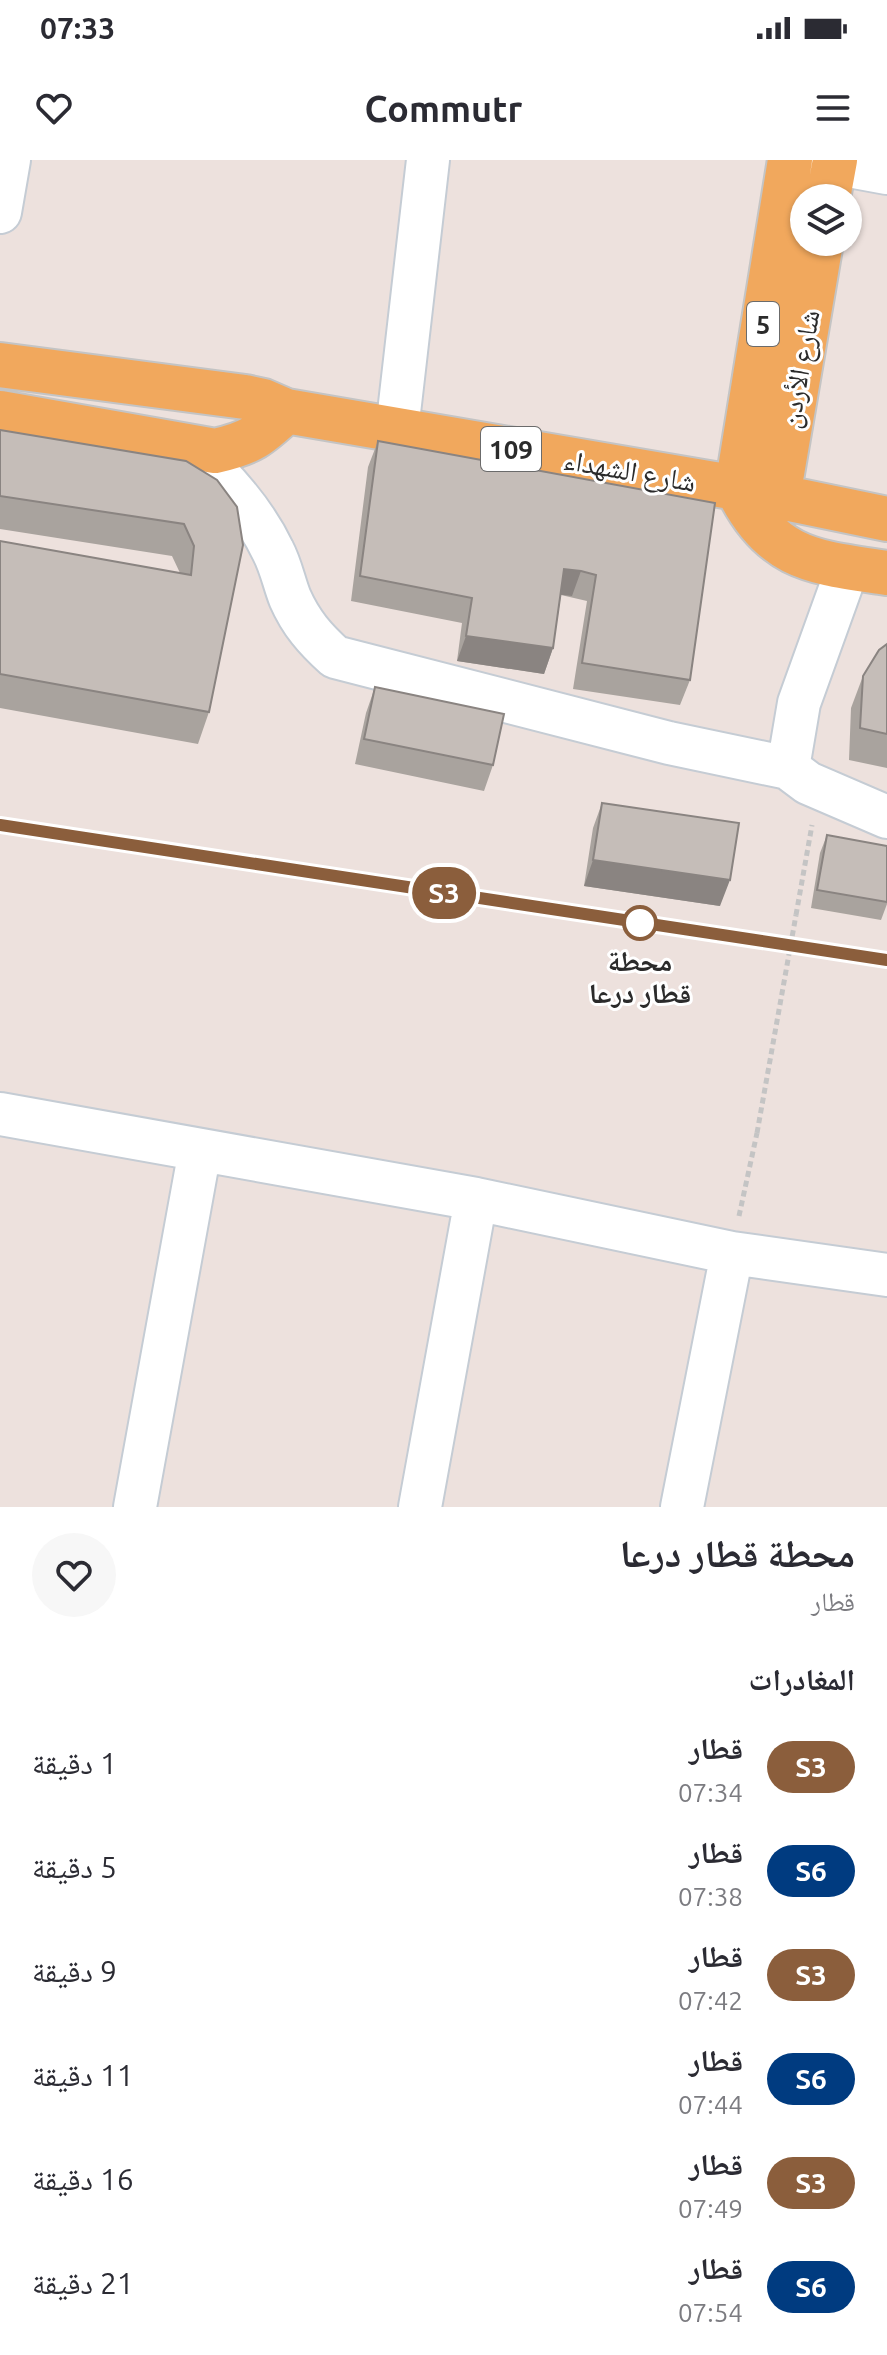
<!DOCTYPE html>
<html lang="ar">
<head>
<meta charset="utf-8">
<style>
	:root { --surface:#fff; --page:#f7f7f7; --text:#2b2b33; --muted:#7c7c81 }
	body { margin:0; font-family:Ubuntu,"Noto Naskh Arabic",sans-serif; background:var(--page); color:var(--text); direction:rtl; height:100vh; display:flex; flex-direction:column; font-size:30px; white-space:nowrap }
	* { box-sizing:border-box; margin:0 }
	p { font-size:26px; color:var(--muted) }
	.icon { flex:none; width:44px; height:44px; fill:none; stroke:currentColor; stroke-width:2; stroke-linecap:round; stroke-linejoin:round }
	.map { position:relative; height:1347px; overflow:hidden; direction:ltr }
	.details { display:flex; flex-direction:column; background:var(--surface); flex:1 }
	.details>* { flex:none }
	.badge { padding:0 16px; border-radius:26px; font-size:28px; line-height:52px }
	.tools { position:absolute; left:790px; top:24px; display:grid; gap:16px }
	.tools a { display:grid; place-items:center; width:72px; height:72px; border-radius:50%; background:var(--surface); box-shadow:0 2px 6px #0004; font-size:40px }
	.map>.badge { position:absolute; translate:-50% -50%; box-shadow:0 0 0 4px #fff }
	h2 { padding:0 32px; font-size:30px; line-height:72px }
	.round { display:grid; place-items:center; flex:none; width:84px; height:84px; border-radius:42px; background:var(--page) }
	.head { display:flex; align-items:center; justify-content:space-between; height:136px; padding:0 32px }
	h1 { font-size:38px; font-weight:700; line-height:60px }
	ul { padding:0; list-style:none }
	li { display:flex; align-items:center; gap:24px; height:104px; padding:0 32px }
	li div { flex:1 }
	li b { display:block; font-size:30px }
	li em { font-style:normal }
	li .badge { min-width:88px; font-weight:700; text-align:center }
	.status { display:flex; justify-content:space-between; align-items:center; height:56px; padding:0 40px; background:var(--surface); direction:ltr }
	.status svg { height:22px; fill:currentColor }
	header { display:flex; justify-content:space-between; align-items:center; height:104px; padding:0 32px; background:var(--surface); font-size:36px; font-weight:700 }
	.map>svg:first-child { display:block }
</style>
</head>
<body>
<div class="status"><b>07:33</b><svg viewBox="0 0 49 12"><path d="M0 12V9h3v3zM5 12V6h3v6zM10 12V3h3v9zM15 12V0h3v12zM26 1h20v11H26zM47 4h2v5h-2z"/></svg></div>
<header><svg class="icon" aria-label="menu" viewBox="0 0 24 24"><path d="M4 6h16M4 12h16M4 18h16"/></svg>Commutr<svg class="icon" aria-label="heart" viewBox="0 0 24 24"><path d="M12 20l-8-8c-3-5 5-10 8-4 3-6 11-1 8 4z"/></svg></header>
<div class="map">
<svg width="887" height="1347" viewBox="0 0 887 1347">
	<rect width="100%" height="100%" fill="#ede1dd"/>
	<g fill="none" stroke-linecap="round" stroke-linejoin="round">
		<g stroke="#c5ccd4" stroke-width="46">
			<path id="street" d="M0,52L9,0
				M397,270L428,0
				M192,288C223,318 254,351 273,391C281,406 284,423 290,438C301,463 315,479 335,497L669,583L788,608L799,543L848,407
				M788,608L808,623L887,657
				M0,954L476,1039L732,1093L887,1115
				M135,1347L200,990
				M420,1347L476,1039
				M682,1347L732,1093"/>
		</g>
		<g stroke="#c5ccd4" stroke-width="48">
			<path id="secondary" d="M822,0L887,12"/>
		</g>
		<g stroke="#c4c4c4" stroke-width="48">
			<path id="primary" d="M828,38L835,0
				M0,205L245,237L263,241L286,251L737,328L887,359
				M0,253L215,291C251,283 259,276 286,251
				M737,328L790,0
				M737,328C772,401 815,402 887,413
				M778,337L821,82"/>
		</g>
		<path stroke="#c4c4c4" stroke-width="5" stroke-dasharray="6 4" stroke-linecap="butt" d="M796,755L812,665
			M739,1056L757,973"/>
		<use href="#street" stroke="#fff" stroke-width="42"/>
		<use href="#secondary" stroke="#fff" stroke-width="44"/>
		<use href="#primary" stroke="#f1a85d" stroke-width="44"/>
		<path stroke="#9fa8b5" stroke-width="6" d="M0,665L887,800"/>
		<path stroke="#c4c4c4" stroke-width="5" stroke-dasharray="6 4" stroke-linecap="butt" d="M757,973L796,755"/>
	</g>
	<path fill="#a9a39e" d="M0,270L186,301L209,552L198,584L0,548V381L180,413L172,396L0,369Z
		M378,281L715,343L690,520L680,545L573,529L587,441L561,435L553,488L544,514L457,501L462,463L351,441L368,307Z
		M887,484V608L849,600L851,548L863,516Z
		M375,527L493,605L484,631L355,604L366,553Z
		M602,643L720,746L584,726L593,668Z
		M827,675L887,686V744L881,760L811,748L820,693Z"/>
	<path fill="#8a8481" d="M564,409L581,411L572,436L555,434Z
		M466,476L553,488L544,514L457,501Z
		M593,700L730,720L720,746L584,726Z"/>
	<path fill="#c5bdb8" stroke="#8a8481" stroke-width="2" d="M0,270L186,301L217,320L237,347L243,385L209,552L0,514V381L191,415L194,386L184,364L0,336Z
		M378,281L715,343L690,520L582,503L596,415L581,411L564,409L553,488L466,476L472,438L360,416Z
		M887,484V574L860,568L863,516L879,490Z
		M375,527L504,554L493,605L364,579Z
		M602,643L739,663L730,720L593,700Z
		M827,675L887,686V742L817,730Z"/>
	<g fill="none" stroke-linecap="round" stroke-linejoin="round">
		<g stroke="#fff" stroke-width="18">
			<path id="line" d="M0,665L887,800"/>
		</g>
		<use href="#line" stroke="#8b5e3c" stroke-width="12"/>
	</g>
	<circle fill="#fff" stroke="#8b5e3c" stroke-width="4" cx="640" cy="763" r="16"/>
	<g text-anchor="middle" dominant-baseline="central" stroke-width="6" stroke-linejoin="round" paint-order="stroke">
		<g fill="#fff" stroke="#6b6b6b" stroke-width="2">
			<rect x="747" y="142" width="32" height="44" rx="6"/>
			<rect x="481" y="267" width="60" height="44" rx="6"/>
		</g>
		<g font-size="26" font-weight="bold" fill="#2b2b2b">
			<text x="763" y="164">5</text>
			<text x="511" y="289">109</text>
		</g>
		<g font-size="28" fill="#2b2b2b" stroke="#fff">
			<text transform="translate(799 209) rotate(-80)">شارع الأردن</text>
			<text transform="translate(630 310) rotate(10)">شارع الشهداء</text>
		</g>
		<g font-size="28" font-weight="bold" fill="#2b2b2b" stroke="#fff">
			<text x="640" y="800">محطة<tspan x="640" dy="32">قطار درعا</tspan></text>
		</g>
	</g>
</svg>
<div class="tools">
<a><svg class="icon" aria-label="layers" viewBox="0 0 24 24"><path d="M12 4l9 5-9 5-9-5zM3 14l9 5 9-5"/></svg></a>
</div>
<b class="badge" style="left:444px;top:733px;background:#8b5e3c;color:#fff">S3</b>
</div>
<section class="details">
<div class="head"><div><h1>محطة قطار درعا</h1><p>قطار</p></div><a class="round"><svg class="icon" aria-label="heart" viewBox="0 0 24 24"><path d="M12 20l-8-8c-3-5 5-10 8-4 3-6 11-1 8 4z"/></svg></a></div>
<h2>المغادرات</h2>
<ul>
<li><span class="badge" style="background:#8b5e3c;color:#fff">S3</span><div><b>قطار</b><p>07:34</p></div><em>1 دقيقة</em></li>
<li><span class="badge" style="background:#003b80;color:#fff">S6</span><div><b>قطار</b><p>07:38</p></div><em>5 دقيقة</em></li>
<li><span class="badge" style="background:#8b5e3c;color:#fff">S3</span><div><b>قطار</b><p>07:42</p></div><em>9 دقيقة</em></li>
<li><span class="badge" style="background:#003b80;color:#fff">S6</span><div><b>قطار</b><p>07:44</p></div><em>11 دقيقة</em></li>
<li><span class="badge" style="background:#8b5e3c;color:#fff">S3</span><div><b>قطار</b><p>07:49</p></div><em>16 دقيقة</em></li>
<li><span class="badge" style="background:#003b80;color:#fff">S6</span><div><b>قطار</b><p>07:54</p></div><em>21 دقيقة</em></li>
</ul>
</section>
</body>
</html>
